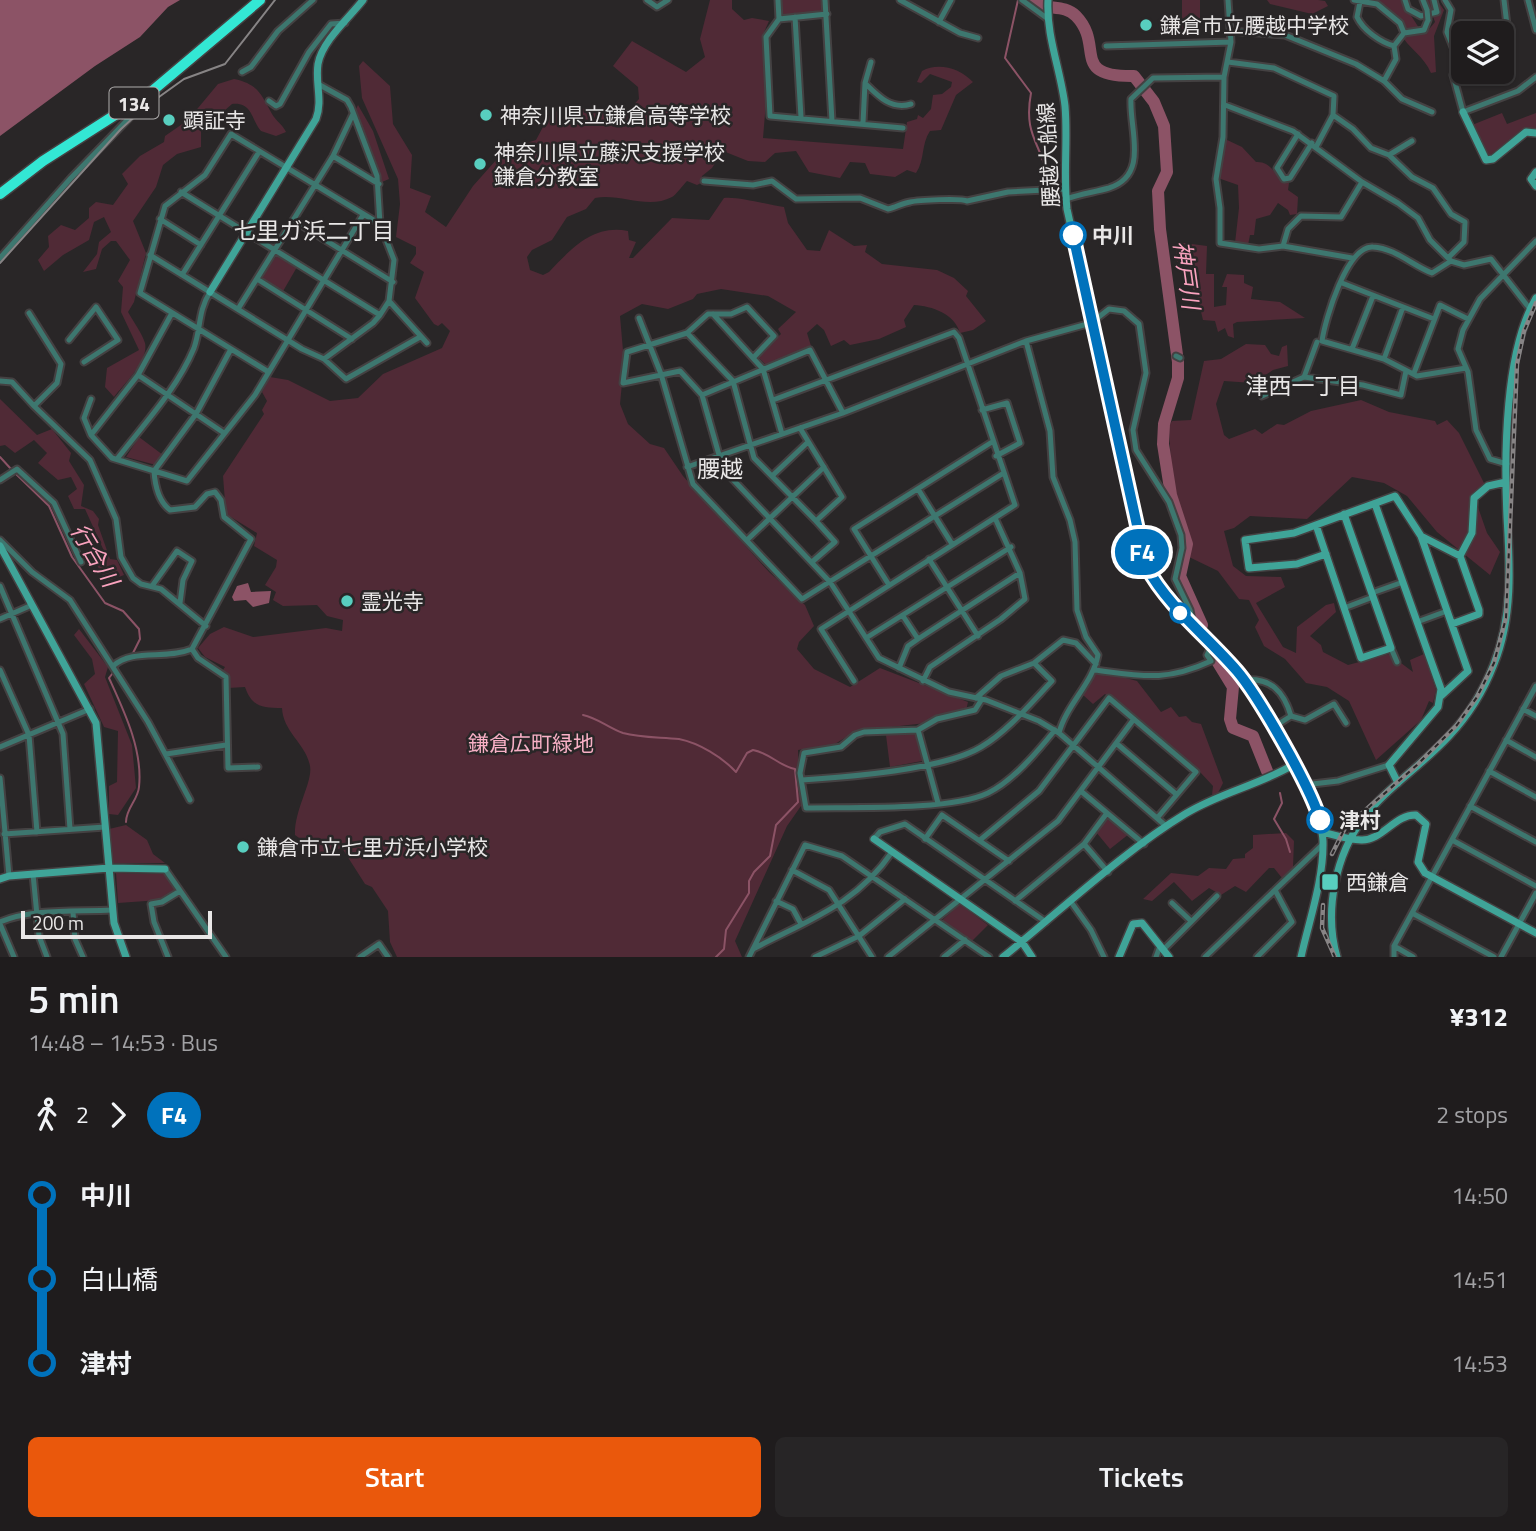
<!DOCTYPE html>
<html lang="en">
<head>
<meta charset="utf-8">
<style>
	:root { --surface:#1f1c1d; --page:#272526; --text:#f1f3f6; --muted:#a1a1a4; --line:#3c3a3b; --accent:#ea580c }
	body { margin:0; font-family:"Titillium Web","Noto Sans JP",sans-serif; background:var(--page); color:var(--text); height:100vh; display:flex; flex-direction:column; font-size:26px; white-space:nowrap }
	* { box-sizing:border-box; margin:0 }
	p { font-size:23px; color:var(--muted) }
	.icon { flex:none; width:38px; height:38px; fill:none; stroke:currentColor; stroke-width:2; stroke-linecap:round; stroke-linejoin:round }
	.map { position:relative; height:957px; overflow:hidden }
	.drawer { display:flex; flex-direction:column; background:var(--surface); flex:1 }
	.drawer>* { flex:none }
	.badge { padding:0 14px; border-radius:23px; font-size:24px; line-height:46px }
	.buttons { position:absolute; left:1451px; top:21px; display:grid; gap:14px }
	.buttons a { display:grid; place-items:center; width:63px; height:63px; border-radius:10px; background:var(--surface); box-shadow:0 2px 5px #0004,0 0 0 2px var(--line); font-size:35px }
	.scale { position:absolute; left:21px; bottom:18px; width:191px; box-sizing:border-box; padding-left:7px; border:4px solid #e9e7e7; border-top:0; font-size:19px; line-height:24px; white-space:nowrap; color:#e9e7e7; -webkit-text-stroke:5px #292627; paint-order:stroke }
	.map>.badge { position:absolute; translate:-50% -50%; box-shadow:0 0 0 4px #fff }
	.legs { display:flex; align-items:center; gap:10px; height:77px; padding:0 28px; font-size:23px }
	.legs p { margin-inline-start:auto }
	.head { display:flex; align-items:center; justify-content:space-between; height:119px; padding:0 28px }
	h1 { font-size:38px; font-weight:600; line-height:52px }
	.cta { display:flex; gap:14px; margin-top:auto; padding:14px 28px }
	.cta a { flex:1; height:80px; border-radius:10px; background:var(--accent); color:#fff; font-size:28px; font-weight:600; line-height:80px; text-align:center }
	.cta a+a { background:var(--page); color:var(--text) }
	ul { padding:0 28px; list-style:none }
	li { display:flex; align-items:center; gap:24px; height:84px; font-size:26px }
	li i { display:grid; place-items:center; width:10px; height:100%; margin:0 9px; background:currentColor }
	li i::after { content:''; width:18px; height:18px; margin:-9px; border:5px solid; border-radius:50%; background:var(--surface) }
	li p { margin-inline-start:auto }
	li:first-child i { background:linear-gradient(#0000 50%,currentColor 0) }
	li:last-child i { background:linear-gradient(currentColor 50%,#0000 0) }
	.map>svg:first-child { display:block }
</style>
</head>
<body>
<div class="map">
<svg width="1536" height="957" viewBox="0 0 1536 957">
	<rect width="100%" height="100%" fill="#292627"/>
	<path fill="#502a36" d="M710,0H732V9L744,20L752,18L769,21L762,37L766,102L763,138L903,149L907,122L917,119L918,115L923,118L931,109L933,95L942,94L951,87L952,82L930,74L921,83L917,82L922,71C938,62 960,68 973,82L956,95L941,130L930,131C921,144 925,160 916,173L907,170L895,177L870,174L865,163L850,162L840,178L809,172L796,151L775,153L765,162L748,161L723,151L712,168L702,176L701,183L697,185L687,181C683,185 676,195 672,197C648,210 620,193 595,198L586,209L567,217L552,240L532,250L527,257L530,270L543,275L549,272C571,249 593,224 628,231L629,240L636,242L629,258H633L672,218L709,220L724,198C737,196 768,205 784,207L788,223L807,250L820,251L829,230L854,246L867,245L865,252L882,264L937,270L954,278L968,291L966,296L986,321L973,330L960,333C955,314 932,306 914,305L904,320L906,327L879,339L850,345L844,340L831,346L824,330L817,324L807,333L811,346L766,365L757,356L781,334L778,329L796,312L768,296L721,289L697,294L693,299L668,309L642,304L620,316L624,362L620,404L628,424L650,444L664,448L683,476L769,572L805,605L814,626L799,642L797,649L814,669L850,687L880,668L968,702L965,715L943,713L926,723L856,731L835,744L798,750L801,806L787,826L735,941L742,957H397L390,942L388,911L372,887L365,884L342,848L320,853L295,835C294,810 313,782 310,766C306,744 283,732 282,708C262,708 252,707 245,687L228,688V674L223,670L225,667L205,657L198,648L210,634L224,627L253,637L326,628L342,631L343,620L327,616L317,605L283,606L273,600L276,592L265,585L276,567L277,560L254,546L257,533L226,514L223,476L264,414L262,410L267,401L262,392L270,377L288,380L330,401L358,398L383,374L442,348L450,331L442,323L438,326L434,324L415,298L424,272L410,263L416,254V247L396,237L400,204L398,179L362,98L359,66L363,61L390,86L393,124L412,155L410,188L431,196L425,212L446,227L473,186L505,150L536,140L551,112L589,108L608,115L628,111L639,99L638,87L613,66L632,41L686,72L705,57L700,39Z
		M780,0H822L824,9L821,12L782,15Z
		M1182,0H1200V33H1182Z
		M1267,0H1318L1325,1L1328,6L1312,14L1270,4Z
		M1378,0H1401L1419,28L1426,33L1435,22L1427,0H1437L1444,10L1434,36L1436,72L1431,73C1424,56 1408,48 1400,33C1394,21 1388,10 1378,0Z
		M234,79C258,84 261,94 272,114C276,121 283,125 286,132L276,136L261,131C251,120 253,102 232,104L208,125H201V147L177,154L163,165L156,187L133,221L146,253L134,302L128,312C133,321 142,333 145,343C149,361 124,384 114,397L105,387L107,368L139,350L121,312L123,287L118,281L130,260L116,241H111L102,249L96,269L83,272L97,254L99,242L111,232L104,217L94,222L89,240L63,255L44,271L38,260L49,247L48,236L61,225L75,230L89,218V208L96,202L113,205L128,184L122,174L140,156L164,142L165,136L188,120L218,84Z
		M358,105L373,131L389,179L382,182L356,109Z
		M1502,113L1507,124L1536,113V130L1524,129L1489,156L1472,125Z
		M1225,139L1242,147L1256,162C1273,161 1274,178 1289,183L1288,190L1298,197L1297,214L1290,215L1288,210L1278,203L1270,215L1256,219L1254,235H1250L1248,245L1235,243L1239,208L1238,185L1218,178Z
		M1177,242L1207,246L1206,274H1214V307L1226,305L1227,287H1222L1227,274L1244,275V283L1253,287L1251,299L1280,302L1305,318L1237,322L1233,324L1234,338L1228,336L1225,328L1218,332L1215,321L1203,320L1197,295L1190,293L1193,290L1192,283L1187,282L1181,265L1176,260Z
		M277,255L297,267L282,293L262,280L261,277Z
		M1246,344L1265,345L1271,354L1279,356L1282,347L1287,345L1288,366L1273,370L1253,383L1224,381L1216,404L1224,435L1229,439L1255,429L1262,434L1277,424L1284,425L1311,411L1361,400L1389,412L1435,421L1437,425L1447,420L1459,433L1485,485L1473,493L1487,533L1500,552L1490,575L1437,532L1407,496L1384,483L1352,477L1307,519L1250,516L1234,528L1224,531L1233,566L1246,576L1281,577L1285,587L1256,603L1283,647L1296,653L1297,627L1326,605L1334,603L1336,612L1310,636L1321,645L1323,652L1348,665L1389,654L1413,672L1410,660L1424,654L1436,690L1433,703L1429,701L1421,720L1376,760L1349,701L1327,687L1306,683L1285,659L1264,646L1255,627L1259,620L1249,600L1239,599L1218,571L1189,557L1187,533L1172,487L1169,426L1172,421L1191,420L1204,361L1221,359Z
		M0,399L37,435L52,429L71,453L69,461L84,485L81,506L93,511L99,519L98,525L110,559L117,560L124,575L106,582L97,565L104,562V551L85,509H74L68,496L77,489L71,477L58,480L38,463L47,453L34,440L15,453L5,445L0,446Z
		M139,437L163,455L156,465L126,457Z
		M79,629L108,667L105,677L132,745L136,788L118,815L109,814V786L117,782L118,731L104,727L84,684L95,674L92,659L74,635Z
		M1097,670L1137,681L1161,712L1171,707L1179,717L1186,716L1192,722L1201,724L1223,783L1218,793L1212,795L1213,786L1200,772L1105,694L1093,704L1083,695L1085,678Z
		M898,731L916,733L922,761L890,767L886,735Z
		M1108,817L1129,834L1110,849L1096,832Z
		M126,825L147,840L153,854L165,863H112L109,829Z
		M1286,833L1294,841L1293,867L1282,878L1274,868H1269L1246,892L1235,886L1221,895L1209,888L1192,901L1174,882L1152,901L1143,899L1171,873L1198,876L1209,868L1226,869L1233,859L1245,858V854L1253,848V835Z
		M116,873L166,874L177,890L160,900L118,903Z
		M960,904L988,925L971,942L941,921Z"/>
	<path fill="#8c5366" d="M0,0H180L168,7L140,37L95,66L0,136Z
		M248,583L251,592L271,591L269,603L253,607L246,600L234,601L232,597L237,586Z"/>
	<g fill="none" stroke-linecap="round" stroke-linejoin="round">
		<path stroke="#8c5366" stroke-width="2" d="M1018,0L1005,58L1031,93C1023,136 1041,142 1049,181
			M0,457L11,469
			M15,473L49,506L72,557L105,603L123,611L139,629L140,639L132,655
			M119,665L109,678C124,711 143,750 139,787C138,800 126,808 126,822
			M583,715C598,718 608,728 623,733C641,738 660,737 679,739C699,743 722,757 736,772L747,753L753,750C770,753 779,766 795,769L798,802L776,825L770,856L754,872L749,881V893L726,930L724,949L716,957
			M1280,793L1282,803L1274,819L1286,839L1290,852"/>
		<path stroke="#8c5366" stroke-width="12" d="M1030,0C1045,12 1063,3 1076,16C1105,46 1069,77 1134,76L1154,102L1164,126L1167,172L1158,191L1160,229L1178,362V378L1164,424L1163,444L1171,495L1187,544L1180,576L1202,625
			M1214,656L1233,687L1230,719L1233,728L1253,736L1267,771"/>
		<g stroke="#444142" stroke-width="9">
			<path id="street" d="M647,0L657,7L668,0
				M778,0L779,19L766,37L770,116L903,128
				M825,0L832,121
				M900,0L960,33L978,38
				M1022,0L1048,19
				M1228,0L1231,42L1224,77L1223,137L1216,179L1220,208V243L1259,249L1283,246L1352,258
				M1354,0L1377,4L1400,23L1404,33
				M1405,0L1408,9L1421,16L1437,12L1434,0
				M1423,0L1427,10
				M1445,0L1451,10L1447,32L1457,57L1453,75L1463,112L1518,91L1536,77
				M1528,0L1536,30
				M1360,2L1357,17C1363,30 1380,42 1394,46
				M795,17L801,117
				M779,19L827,14
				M939,22L951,0
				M1230,31L1285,35L1356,64L1384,81L1402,99L1432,112
				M1502,40L1507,25L1504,0
				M1106,46L1231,42
				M871,62L865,83C878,96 891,110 911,104
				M1228,62L1274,68L1334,96L1333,115L1316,147
				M242,72L251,67L278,31L313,0
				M1384,81L1396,59L1394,46L1404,33L1424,30L1428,20
				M269,101L276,106L280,104L309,52L331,24L345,23
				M1225,105L1293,131L1362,182L1398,203L1418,218L1430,240L1451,261L1464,265L1491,259L1530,309
				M1333,115L1353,129L1371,148L1389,155L1412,177L1433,188L1451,214L1465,222L1464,242L1450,256
				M863,123L865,83
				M1298,134L1277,168L1284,179L1290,178L1312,143
				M1389,155L1412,141
				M333,156L379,184
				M704,181L753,185L772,181L796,199L860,198L888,209C896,207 903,203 910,202C918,200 962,198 967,201L1008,192L1065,189
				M181,192L380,315
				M1066,199C1080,194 1095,192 1109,188C1150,175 1129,129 1131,99L1153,78L1224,77
				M160,219L201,245
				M293,220L393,282
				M1283,246L1288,229L1301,216L1341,217L1362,182
				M150,255L302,349L324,359L373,323L380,315L389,301L394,260L380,224L377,176L351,107L347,100L318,84
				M0,258L71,178L137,110L136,102
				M1451,261L1432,273C1413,266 1395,248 1373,247C1347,245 1325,320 1322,341L1384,359L1417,376L1466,368
				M182,275L259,152
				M257,279L352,339
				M1342,283L1434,319
				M389,301L427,343
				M238,309L333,156L353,114
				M29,313L61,364L57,383L34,406L90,460L116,519L121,557L133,578L141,584L161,589L206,626
				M172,313L138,375L91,435L112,458L187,481L255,395L363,215
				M713,314L763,369L782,434
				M639,318L661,374L693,484L802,599L1002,474
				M687,333L733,381L754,458L816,521
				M69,340L96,307L118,340L84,362
				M1026,341L1050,431L1053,477L1070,520L1075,542L1077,610L1086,637L1098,655C1093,683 1066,705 1059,733
				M1352,349L1373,296
				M1176,356L1180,358
				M754,357L774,336L747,307L731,314H708L687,333L627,352L623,383L680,371L702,395L723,469L830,582L879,658L949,692L986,700L1039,721L1059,733L1166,826
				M324,359L346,379L420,337
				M1384,359L1403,307
				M267,371L140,293L165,206L205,175L231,134L380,224
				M1414,373L1440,305L1468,319
				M138,375L224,433
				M1304,377L1317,342
				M0,381L12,382L34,406
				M702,395L810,350L843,413
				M1262,396L1304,377L1363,385L1401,395L1406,371
				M91,399L84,418L91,435
				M773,400L954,332L959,338L1015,505L821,629L854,681
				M982,410L1007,403L1020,443L996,456
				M800,428L842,497L816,521L835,542L812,562
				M117,459C144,424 177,389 194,348C201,328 198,311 210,292
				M1507,464L1490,459L1476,430L1468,372L1458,349L1463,330L1480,299L1536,241
				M687,467L843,413L1026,341L1091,323L1109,309L1124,311L1139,324L1146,373L1133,430L1136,450L1169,502L1181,535L1182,548L1175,579L1190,610L1193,626
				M772,476L808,442
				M0,480L17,469L54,503L81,562
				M918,489L952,544
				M0,540L32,572L70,600L148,722L190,800
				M747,540L824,467
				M929,559L978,636
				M889,585L854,529L992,442
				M0,586L63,734L70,829
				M152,586L177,551L192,561L183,580L180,603
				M1372,593L1403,582
				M1344,608L1373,597
				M903,616L918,639L1020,573
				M0,619L32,605
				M1417,622L1447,611
				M866,638L1011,547
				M1391,648L1397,662
				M192,649L198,658L226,677L228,768L258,767
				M113,666C133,648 165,660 192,649L251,539L224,517L221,500L215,492L207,494L195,507L170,510C158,501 155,486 154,471L196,414L231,349
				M899,668L908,646L918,639
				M0,670L29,735L37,832
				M1095,670C1142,676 1166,682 1211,661L1207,655L1212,645
				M1244,680C1271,677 1284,692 1291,716L1272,728
				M923,681L930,667L1001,619L1025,599L1020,573L995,518
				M976,698L1001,676L1034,663L1063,640L1076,643L1096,664
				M1523,709L1536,716
				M1291,716L1305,720L1334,704L1346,723
				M918,730L937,719L975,710L982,699
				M1506,740L1536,757
				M1116,743L1176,794
				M0,747L90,709
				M166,754L226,745
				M1489,771L1536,797
				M0,778L9,876
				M802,780C848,777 943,770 981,747C1008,731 1031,703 1052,681L1034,663
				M1304,785L1338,781L1389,765
				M1082,792L1144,844
				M938,803L918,730L864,732L855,735L841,747L804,753L800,773L806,808C851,807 950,811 988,793C1013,781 1038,751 1055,730
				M1470,806L1536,842
				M4,834L105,827
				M874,839L880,832L905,824L1046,922
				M925,839L942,815L1009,861
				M980,840L1039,791L1109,698L1196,772L1158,817
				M1452,840L1536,886
				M1084,844L1108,872
				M165,869L226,957
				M792,870L829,890L872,957
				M33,874L39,936L47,957
				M776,901L793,909L801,924
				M1015,901L1084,844L1107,813
				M1071,902L1091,930L1104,957
				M1172,903L1191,921
				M73,912L75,939L83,957
				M1412,913L1494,957
				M0,922C34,908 76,912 112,910
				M0,924L14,957
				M1394,946L1413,957
				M753,949C808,920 856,905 892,852
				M1163,950L1217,896
				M168,957L154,922L151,904L162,902L180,891
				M360,957L379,944L388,957
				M749,957L805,845L842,856L989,957
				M815,957L859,936L905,899
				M888,957L1058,821L1134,719
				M944,957L965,940
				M1156,957L1160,946
				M1205,957L1323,844
				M1257,957L1292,922L1275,890
				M1394,957V946L1536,686
				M1501,957L1536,893"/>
		</g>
		<g stroke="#444142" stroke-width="10">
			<path id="secondary" d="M1048,0C1046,36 1061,71 1065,106C1068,141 1063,174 1067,209L1146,566C1167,606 1202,634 1233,667C1258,693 1322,807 1323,841C1324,879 1309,921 1301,957
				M1463,112L1486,160L1493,159L1526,132L1536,133
				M1536,172L1531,179L1536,186
				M210,292L316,119C323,101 315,83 318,64C322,41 349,18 363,0
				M1375,504L1441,689L1438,707L1389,765L1398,783
				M1316,525L1361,658L1391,648L1344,514
				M1421,536L1460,556L1479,610V614L1452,624
				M0,546L96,723L114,923L126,957
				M1326,554L1297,564L1249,568L1245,540L1294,533L1395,496L1421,536L1468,671L1441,696
				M1460,556L1472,533L1474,498L1488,486L1506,482
				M1322,832C1334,835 1349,840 1361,840C1382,841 1395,814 1416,815L1426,824L1418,862L1425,873L1536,933
				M874,839L1022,942L1032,957
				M0,879L9,876L109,868L165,869
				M1003,957C1060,911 1124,851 1185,814C1219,793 1259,785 1293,765
				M1119,957L1133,924L1142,923L1169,957
				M1337,957C1330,933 1330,908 1335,883C1351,805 1400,788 1449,736C1469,715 1484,690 1494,664C1513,617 1510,566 1507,517C1504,454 1505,351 1536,298"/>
		</g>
		<g stroke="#444142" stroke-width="13">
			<path id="highway" d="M0,194L43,161L151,92L260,0"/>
		</g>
		<use href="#street" stroke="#3d776f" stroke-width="5"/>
		<use href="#secondary" stroke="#3fa498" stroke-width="7"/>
		<use href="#highway" stroke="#33e7d4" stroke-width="10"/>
		<path stroke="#878485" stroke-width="2" d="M0,263L121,129L145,107L184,79L225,64L275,0"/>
		<g stroke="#878485" stroke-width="4.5">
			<path id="rail" d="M1332,854L1345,828L1417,765L1457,725L1477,697L1494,663L1506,618L1517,364L1524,331L1536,303
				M1323,905L1322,928L1335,957"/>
		</g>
		<use href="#rail" stroke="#292627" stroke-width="2" stroke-dasharray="5" stroke-linecap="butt"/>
		<g stroke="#444142" stroke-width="9" stroke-linecap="butt">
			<path id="street-bridge" d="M1427,10L1428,20"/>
		</g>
		<use href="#street-bridge" stroke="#3d776f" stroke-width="5"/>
	</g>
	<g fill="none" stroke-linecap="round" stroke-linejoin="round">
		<g stroke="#fff" stroke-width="16">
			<path id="line-1" d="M1073,235L1146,566C1169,608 1206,635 1237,671C1259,697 1311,788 1320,820"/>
		</g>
		<use href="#line-1" stroke="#0072bc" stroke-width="10"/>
	</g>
	<g fill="#58cebf" stroke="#292627" stroke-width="2.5">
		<circle cx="1146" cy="25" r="7"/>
		<circle cx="486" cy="115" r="7"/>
		<circle cx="169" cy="120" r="7"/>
		<circle cx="480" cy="164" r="7"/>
		<circle cx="347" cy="601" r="7"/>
		<circle cx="243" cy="847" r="7"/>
		<rect x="1321" y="873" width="18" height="18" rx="3.5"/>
	</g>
	<g fill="#fff" stroke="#0072bc" stroke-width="3.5">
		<circle cx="1073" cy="235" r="12"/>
		<circle cx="1180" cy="613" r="9"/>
		<circle cx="1320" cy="820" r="12"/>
	</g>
	<g text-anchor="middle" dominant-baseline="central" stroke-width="5" stroke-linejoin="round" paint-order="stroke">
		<rect fill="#292627" stroke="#afadad" stroke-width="2" x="109.5" y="87.5" width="49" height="31" rx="5"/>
		<g font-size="19" font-weight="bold" fill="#e9e7e7">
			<text x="134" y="103">134</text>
		</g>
		<g font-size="21" fill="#e9e7e7" stroke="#292627" text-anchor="start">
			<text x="1160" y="25">鎌倉市立腰越中学校</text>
			<text x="500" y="115">神奈川県立鎌倉高等学校</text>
			<text x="183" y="120">顕証寺</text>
			<text x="494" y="152">神奈川県立藤沢支援学校<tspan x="494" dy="24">鎌倉分教室</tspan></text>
			<text x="361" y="601">霊光寺</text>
			<text x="257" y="847">鎌倉市立七里ガ浜小学校</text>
			<text x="1346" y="882">西鎌倉</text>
		</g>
		<g font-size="21" fill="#e9e7e7" stroke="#292627">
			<text transform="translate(1048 155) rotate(-93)">腰越大船線</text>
		</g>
		<g font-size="21" font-weight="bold" fill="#e9e7e7" stroke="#292627" text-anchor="start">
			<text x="1092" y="235">中川</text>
			<text x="1339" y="820">津村</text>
		</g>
		<g font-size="21" fill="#f8b0c6" stroke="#292627">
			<text x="531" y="743">鎌倉広町緑地</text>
		</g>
		<g font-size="23" fill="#e9e7e7" stroke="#292627">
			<text x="314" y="230">七里ガ浜二丁目</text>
			<text x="1303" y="385">津西一丁目</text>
			<text x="720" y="468">腰越</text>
		</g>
		<g font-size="23" font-style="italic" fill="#fba3bf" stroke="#292627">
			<text transform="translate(1187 275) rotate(82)">神戸川</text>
			<text transform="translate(95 555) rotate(59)">行合川</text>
		</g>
	</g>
</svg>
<div class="buttons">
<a><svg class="icon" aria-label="layers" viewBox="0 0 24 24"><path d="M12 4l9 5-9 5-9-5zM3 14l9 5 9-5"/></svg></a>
</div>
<div class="scale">200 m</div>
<b class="badge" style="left:1142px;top:552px;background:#0072bc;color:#fff">F4</b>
</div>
<section class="drawer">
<div class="head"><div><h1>5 min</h1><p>14:48 – 14:53 · Bus</p></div><b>¥312</b></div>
<div class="legs"><svg class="icon" aria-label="walk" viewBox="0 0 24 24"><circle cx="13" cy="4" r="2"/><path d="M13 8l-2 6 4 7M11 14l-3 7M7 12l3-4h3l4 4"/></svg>2<svg class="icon" aria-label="forward" viewBox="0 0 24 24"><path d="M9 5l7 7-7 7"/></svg><b class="badge" style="background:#0072bc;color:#fff">F4</b><p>2 stops</p></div>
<ul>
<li><i style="color:#0072bc"></i><b>中川</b><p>14:50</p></li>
<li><i style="color:#0072bc"></i><span>白山橋</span><p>14:51</p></li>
<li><i style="color:#0072bc"></i><b>津村</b><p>14:53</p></li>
</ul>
<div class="cta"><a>Start</a><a>Tickets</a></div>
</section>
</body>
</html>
